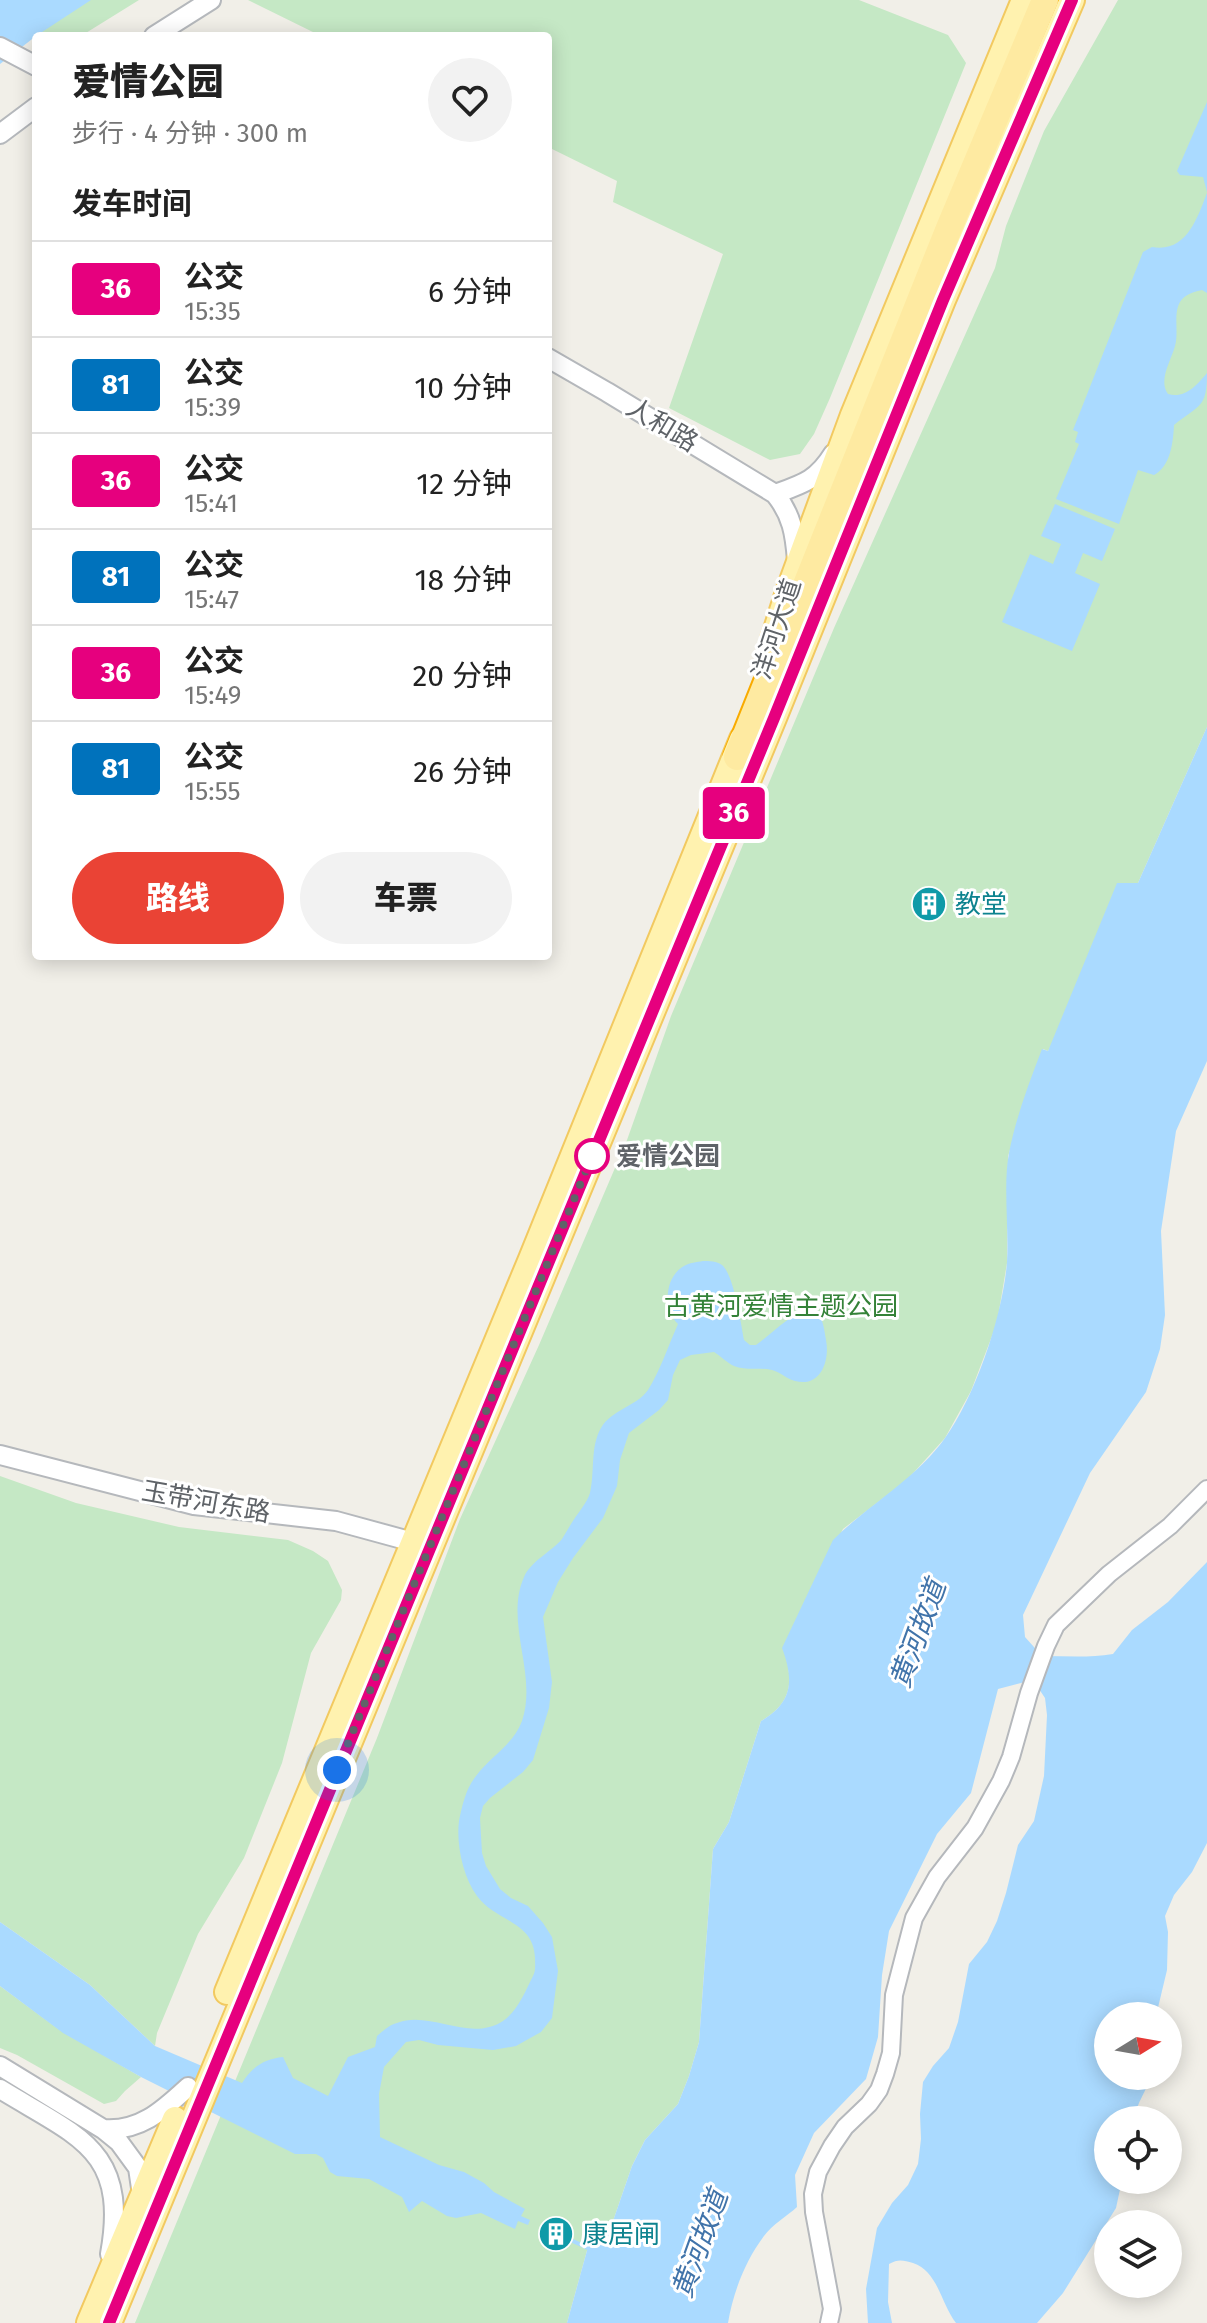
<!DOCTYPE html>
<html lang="zh">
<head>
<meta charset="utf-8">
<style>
	:root { --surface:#fff; --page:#f2f2f2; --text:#222; --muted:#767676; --line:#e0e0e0; --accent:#ea4335 }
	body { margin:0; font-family:"Fira Sans","Noto Sans SC",sans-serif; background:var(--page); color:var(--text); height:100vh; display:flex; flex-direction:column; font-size:30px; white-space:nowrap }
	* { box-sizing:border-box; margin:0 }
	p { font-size:26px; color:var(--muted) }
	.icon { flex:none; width:44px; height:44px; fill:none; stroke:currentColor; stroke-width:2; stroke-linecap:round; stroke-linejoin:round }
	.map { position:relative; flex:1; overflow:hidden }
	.details { position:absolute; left:32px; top:32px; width:520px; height:928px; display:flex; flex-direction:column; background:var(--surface); border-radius:8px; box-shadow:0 4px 20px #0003 }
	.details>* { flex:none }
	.badge { padding:0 16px; border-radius:6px; font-size:28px; line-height:52px }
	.needle { width:52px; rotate:79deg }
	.controls { position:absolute; left:1094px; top:2002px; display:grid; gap:16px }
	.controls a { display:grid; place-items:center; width:88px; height:88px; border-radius:50%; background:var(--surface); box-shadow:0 4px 20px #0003; font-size:40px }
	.you { position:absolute; width:40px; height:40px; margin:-20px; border:6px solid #fff; border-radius:50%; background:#1a73e8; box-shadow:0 0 0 12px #1a73e833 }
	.map>.badge { position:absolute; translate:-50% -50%; box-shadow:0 0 0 4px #fff }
	h2 { padding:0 40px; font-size:30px; line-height:72px }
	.round { display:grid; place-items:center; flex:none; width:84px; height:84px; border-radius:42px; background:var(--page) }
	.overview { display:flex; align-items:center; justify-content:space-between; height:136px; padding:0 40px }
	h1 { font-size:38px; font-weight:800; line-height:60px }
	.button { display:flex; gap:16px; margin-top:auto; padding:16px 40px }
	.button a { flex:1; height:92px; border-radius:48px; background:var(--accent); color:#fff; font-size:32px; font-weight:800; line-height:92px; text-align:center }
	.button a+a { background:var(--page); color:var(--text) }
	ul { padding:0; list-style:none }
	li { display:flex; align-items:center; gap:24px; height:96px; padding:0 40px; border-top:2px solid var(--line) }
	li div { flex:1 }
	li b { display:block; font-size:30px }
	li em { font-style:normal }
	li .badge { min-width:88px; font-weight:700; text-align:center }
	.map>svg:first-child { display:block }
</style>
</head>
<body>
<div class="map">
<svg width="1207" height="2323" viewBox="0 0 1207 2323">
	<rect width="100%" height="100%" fill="#f1efe8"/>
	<path fill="#c5e8c5" d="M0,0H139L81,36H36V41L0,22Z
		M248,0H859L948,35L966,63L830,398L814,434L800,454L770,460L669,408L723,254L613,202L617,181L548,147V36H321Z
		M1118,0H1207V727L1138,883L1048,1051L1043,1049L1008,1156L1007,1263L997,1323L971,1391L945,1438L907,1480L843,1529L783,1648C794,1680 793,1703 761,1721L729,1822L713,1849L699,2042L689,2076L678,2104L645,2140L632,2166L613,2221L588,2247L567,2323H135L377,1738L460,1519L539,1345L627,1140L671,1016L834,628L995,268L1006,226L1044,131Z
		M0,1476L76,1503L179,1527L288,1540L313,1551L328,1561L342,1590L341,1600L311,1653L282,1763L244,1858L198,1934L157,2033L155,2046L90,1985L0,1922Z
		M0,1986L57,2028L141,2077L125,2091L116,2101L104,2104L17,2055L0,2048Z"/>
	<path fill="#aadaff" d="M0,0H91L36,36L0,64Z
		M1207,102V192L1203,177L1180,175L1177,171Z
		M1207,193V293L1202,290C1194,292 1185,294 1180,302C1173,314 1179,332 1175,346C1171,361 1158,380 1168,394C1185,399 1197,385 1207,373C1207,408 1200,404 1174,425C1173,442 1171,466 1154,475L1138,470L1119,524L1056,499L1079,444L1075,442L1078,432L1073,430L1143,252L1152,247C1186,253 1197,219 1207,193Z
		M1055,504L1115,529L1102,561L1083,553L1075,573L1100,584L1072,651L1002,622L1030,554L1053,564L1061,544L1041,536Z
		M1207,727V1061L1176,1131L1161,1231L1165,1315L1160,1349L1146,1392L1090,1473L1023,1615L1025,1637L1042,1656C1066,1656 1089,1658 1113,1654L1132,1630L1168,1602L1207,1562V1843L1192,1872L1174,1895L1165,1916L1168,1932L1167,1970L1156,2016H1108V2076H1151C1147,2091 1135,2104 1135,2120H1108V2180H1122L1116,2208L1063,2293L1037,2323H956C941,2304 938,2271 913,2263C903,2260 898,2259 889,2264L888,2302L892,2323H868L866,2289L877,2228L892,2203L908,2185L918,2164L921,2139L920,2114L923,2082L933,2066L949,2048L958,2022L969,1964L987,1942L997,1921L1006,1893L1018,1845L1034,1821L1044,1776L1047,1715L1045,1698L1033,1680L998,1689L971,1793L937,1834L889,1931L882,1975L878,2037L866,2079L814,2133L795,2175L797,2207C787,2216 772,2225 764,2236C745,2261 733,2293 728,2323H567L588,2247L613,2221L632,2166L645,2140L678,2104L689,2076L699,2042L713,1849L729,1822L761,1721C793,1703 794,1680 782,1648L833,1540C869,1504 915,1480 945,1438C976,1395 1003,1314 1007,1262C1009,1228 1003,1184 1009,1153C1016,1117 1029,1083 1042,1049L1048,1051L1117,883H1138Z
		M703,1261C709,1261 717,1261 722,1265C734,1275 741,1324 744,1340L750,1345H756C774,1332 790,1314 812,1307C823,1315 824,1328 826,1340C830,1360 821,1388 795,1381C787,1379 780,1372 772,1370C760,1367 746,1371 734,1366C727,1363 721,1356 714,1352L691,1355L680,1360L673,1375L668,1400L659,1410L629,1433L620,1460L617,1486L603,1518L573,1558L558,1582L543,1617L552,1682L549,1708L533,1760L523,1772L490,1798L483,1806L480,1818L482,1853L486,1866L500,1889L511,1898L528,1906L543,1923L552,1937L558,1971L552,2018L541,2032L516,2046L493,2050L438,2045L419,2040L406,2042L384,2067L379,2094L380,2137L439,2165L464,2172L484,2183L494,2192L525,2209L521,2216L530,2220L528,2225L518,2221L515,2229L481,2213L456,2218L447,2216L422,2201L409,2212L402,2197L369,2179L337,2176L330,2172L323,2158L316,2154H295L141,2077L63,2033L0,1986V1922L90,1985L155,2046L242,2083C252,2067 264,2059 283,2057L293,2078L328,2096L348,2057L375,2047L377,2036C383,2031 389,2025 397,2023C431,2010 469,2043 503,2021C517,2012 526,1990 533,1976C536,1970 535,1965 535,1958C534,1921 496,1922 477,1896C463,1877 456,1844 459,1821C462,1806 466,1788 476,1776C491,1756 513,1745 522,1721C538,1674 504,1623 524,1577C531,1561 551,1552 562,1539C565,1534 568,1529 571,1524C577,1514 587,1503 590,1493C595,1471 590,1447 601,1428C611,1410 637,1406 648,1390C659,1373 669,1344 678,1324C663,1310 664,1277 684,1266C689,1263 697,1262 703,1261Z"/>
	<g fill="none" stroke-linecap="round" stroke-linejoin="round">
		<path stroke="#aadaff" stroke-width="4" d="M562,2236L590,2249"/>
		<g stroke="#b5b8bc" stroke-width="20">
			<path id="minor" d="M829,2323L832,2309L814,2212L813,2194L818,2172L832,2146L845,2127L869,2104L879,2090L885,2074L891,2053L894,1995L914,1918L937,1877L975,1828L1001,1781L1011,1757L1029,1693L1046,1646L1056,1625L1109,1574L1170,1526L1207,1489"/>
		</g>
		<g stroke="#b5b8bc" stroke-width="22">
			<path id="tertiary" d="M154,36L211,0
				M0,47L36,66
				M0,134L36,107
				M548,358L607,392L775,494
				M797,561C795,534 792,515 775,494C803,484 817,480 833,454
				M0,1455L194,1505L336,1521L413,1542
				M0,2066L103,2129C140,2132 163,2110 188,2087
				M0,2089C78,2137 129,2149 110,2254
				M103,2129L119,2142L138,2168L142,2195"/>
		</g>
		<g stroke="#f2c960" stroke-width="28">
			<path id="primary" d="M773,639L788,592L853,415L1024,0
				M227,1992L531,1259L742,739
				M89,2323L175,2119
				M109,2323L774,718L943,300L1072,0"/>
		</g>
		<g stroke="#f9ab00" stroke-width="30">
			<path id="trunk" d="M737,757L949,228L1045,0"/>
		</g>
		<use href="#minor" stroke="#fff" stroke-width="16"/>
		<use href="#tertiary" stroke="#fff" stroke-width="18"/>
		<use href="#primary" stroke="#fff2af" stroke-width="24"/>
		<use href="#trunk" stroke="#feeaa1" stroke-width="26"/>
	</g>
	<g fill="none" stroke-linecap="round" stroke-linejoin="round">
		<g stroke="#fff" stroke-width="18">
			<path id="line" d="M109,2323L774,718L943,300L1072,0"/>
		</g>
		<use href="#line" stroke="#e6007e" stroke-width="12"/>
		<path stroke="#5f6368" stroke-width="8" stroke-dasharray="0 14.4" d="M337,1770L592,1156"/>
	</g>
	<defs>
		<g id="building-disc" transform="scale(1.8)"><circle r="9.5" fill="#0f9aa8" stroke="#fff"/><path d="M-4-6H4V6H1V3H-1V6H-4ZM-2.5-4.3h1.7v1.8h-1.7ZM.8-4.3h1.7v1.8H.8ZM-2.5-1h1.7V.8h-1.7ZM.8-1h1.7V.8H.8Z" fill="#fff"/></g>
	</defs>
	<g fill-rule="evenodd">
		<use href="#building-disc" x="929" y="904"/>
		<use href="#building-disc" x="556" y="2234"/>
	</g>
	<circle fill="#fff" stroke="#e6007e" stroke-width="4" cx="592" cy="1156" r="16"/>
	<g text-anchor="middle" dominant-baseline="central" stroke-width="6" stroke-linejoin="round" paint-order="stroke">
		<g font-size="26" fill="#5f6368" stroke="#fff">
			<text transform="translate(662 425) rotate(31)">人和路</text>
			<text transform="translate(777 629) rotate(-72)">洋河大道</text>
			<text transform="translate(206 1502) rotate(10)">玉带河东路</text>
		</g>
		<g font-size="26" fill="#0d838f" stroke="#fff" text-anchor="start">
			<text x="955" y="904">教堂</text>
			<text x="582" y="2234">康居闸</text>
		</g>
		<g font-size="26" font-weight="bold" fill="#5f6368" stroke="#fff" text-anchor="start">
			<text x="616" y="1156">爱情公园</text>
		</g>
		<g font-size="26" fill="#348238" stroke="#fff">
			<text x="781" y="1306">古黄河爱情主题公园</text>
		</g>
		<g font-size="28" font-style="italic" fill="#4174aa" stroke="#fff">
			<text transform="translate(918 1634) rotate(-70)">黄河故道</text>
			<text transform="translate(700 2244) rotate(-70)">黄河故道</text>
		</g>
	</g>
</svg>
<div class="controls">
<a><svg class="needle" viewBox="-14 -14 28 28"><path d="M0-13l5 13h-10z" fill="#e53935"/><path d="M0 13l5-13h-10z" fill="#767676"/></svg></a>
<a><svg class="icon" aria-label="locate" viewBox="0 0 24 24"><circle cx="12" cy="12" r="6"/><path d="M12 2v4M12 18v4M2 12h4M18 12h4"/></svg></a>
<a><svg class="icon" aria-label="layers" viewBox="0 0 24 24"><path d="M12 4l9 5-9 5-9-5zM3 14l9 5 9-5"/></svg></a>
</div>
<div class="you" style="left:337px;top:1770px"></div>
<b class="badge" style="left:734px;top:813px;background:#e6007e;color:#fff">36</b>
<section class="details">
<div class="overview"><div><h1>爱情公园</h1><p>步行 · 4 分钟 · 300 m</p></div><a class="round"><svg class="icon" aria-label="heart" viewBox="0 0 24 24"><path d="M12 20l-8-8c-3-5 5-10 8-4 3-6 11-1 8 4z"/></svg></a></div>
<h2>发车时间</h2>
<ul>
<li><span class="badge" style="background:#e6007e;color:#fff">36</span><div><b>公交</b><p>15:35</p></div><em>6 分钟</em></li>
<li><span class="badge" style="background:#0072bc;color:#fff">81</span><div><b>公交</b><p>15:39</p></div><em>10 分钟</em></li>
<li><span class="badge" style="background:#e6007e;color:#fff">36</span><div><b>公交</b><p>15:41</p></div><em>12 分钟</em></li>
<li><span class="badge" style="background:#0072bc;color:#fff">81</span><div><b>公交</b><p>15:47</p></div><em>18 分钟</em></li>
<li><span class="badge" style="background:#e6007e;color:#fff">36</span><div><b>公交</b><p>15:49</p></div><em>20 分钟</em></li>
<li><span class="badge" style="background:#0072bc;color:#fff">81</span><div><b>公交</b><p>15:55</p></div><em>26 分钟</em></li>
</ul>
<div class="button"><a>路线</a><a>车票</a></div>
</section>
</div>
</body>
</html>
